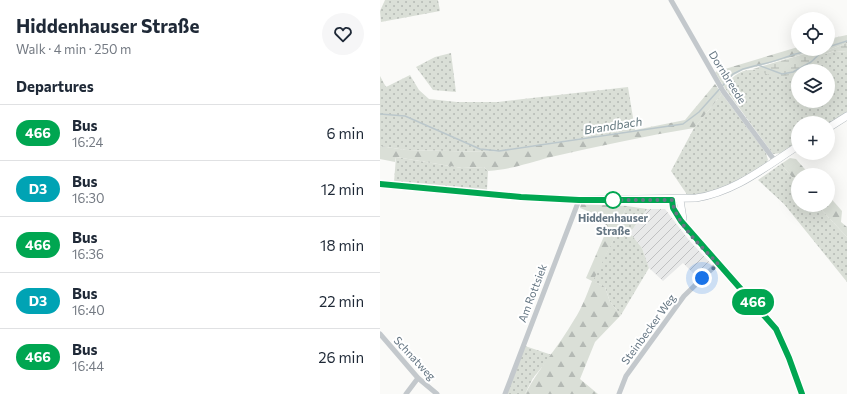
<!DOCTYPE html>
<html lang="en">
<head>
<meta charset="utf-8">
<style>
	:root { --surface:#fff; --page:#f6f6f7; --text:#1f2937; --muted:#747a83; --line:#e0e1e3 }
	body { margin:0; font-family:Commissioner,sans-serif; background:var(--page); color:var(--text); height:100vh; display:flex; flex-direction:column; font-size:15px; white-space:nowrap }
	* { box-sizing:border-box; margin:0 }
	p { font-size:13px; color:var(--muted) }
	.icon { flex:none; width:22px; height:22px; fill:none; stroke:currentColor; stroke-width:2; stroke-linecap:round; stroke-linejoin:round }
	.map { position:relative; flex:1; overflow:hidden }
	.panel { display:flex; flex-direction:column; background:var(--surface); width:380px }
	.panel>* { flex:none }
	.badge { padding:0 8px; border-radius:13px; font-size:14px; line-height:26px }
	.controls { position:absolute; left:411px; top:12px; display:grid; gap:8px }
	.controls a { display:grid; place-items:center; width:44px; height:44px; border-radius:50%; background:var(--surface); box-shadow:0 4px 16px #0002; font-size:20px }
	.you { position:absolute; width:20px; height:20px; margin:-10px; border:3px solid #fff; border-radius:50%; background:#1a73e8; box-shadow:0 0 0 6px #1a73e833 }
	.map>.badge { position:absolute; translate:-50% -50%; box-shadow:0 0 0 2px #fff }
	h2 { padding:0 16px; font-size:15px; line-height:36px }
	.round { display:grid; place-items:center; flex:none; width:42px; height:42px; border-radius:21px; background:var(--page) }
	.headline { display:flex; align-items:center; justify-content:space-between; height:68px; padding:0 16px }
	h1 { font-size:19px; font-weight:700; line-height:30px }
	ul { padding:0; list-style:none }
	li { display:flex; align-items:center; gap:12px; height:56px; padding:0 16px; border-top:1px solid var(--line) }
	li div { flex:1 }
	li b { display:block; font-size:15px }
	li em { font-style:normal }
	li .badge { min-width:44px; font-weight:700; text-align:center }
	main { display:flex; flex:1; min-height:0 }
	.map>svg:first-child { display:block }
</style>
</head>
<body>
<main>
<section class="panel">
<div class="headline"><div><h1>Hiddenhauser Straße</h1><p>Walk · 4 min · 250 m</p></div><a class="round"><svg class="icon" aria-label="heart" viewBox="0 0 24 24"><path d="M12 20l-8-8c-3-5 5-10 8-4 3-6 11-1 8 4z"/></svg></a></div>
<h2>Departures</h2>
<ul>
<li><span class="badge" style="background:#00a651;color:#fff">466</span><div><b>Bus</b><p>16:24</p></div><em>6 min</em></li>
<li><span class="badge" style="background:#00a3b4;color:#fff">D3</span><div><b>Bus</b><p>16:30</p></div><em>12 min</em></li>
<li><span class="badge" style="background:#00a651;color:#fff">466</span><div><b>Bus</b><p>16:36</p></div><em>18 min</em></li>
<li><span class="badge" style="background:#00a3b4;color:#fff">D3</span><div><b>Bus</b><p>16:40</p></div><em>22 min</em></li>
<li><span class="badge" style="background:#00a651;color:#fff">466</span><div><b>Bus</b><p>16:44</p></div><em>26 min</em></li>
</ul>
</section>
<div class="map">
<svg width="467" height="394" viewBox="0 0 467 394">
	<defs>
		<pattern id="industrial-furrows" width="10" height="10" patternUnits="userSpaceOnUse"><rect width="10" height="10" fill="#e8e9e9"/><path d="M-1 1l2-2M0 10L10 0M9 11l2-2" fill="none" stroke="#c0c1c2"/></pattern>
		<pattern id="grass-dots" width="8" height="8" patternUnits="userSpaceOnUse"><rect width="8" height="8" fill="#dadfd7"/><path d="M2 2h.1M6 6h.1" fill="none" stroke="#b4b9b4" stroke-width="1.8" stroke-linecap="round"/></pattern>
		<pattern id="forest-firs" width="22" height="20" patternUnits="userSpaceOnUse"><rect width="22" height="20" fill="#dadfd7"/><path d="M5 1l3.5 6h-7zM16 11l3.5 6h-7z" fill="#b4b9b4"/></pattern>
		<pattern id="wetland-marsh" width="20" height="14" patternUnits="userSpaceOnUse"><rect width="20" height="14" fill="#dadfd7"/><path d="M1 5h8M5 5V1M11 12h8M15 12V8" fill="none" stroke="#b4b9b4"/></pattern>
	</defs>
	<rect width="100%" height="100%" fill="#fafaf8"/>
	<path fill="url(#industrial-furrows)" d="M267,209H285L308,239L333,266L319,279L303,263L283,281L269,268L262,248L250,233Z"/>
	<path fill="url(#grass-dots)" d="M5,0H58L60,11L1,22L0,11Z
		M455,51L467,52V114L448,125V123H418V143L402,153L393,154L344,87C369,54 387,80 418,73V101H448V71H421L430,67L442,55Z
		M71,53L76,92L53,90L36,67L55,57Z
		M30,75L39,90L49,99L77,102H118L248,87L255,130L112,152L26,150L0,146V76L6,87Z
		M342,94L386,153L388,160L384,165L341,190L308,196L291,171L314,128Z
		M16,157L82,168L104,167L108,171L107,190L14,182Z
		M401,164L418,184V205H437L467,237V282L404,204L378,180Z
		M247,206L267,209L250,233L262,248L269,268L241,315L230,302L225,287L212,281L237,233L236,229Z
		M145,346L172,355L153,378L145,394H126Z"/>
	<path fill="url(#forest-firs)" d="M467,35V43L444,52H431L363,70L352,76L344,87L335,72L418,47V49H448V39Z
		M335,84L342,94L314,128C266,136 218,146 171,157C148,163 133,169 108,171L104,167L82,168L16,157L15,162L0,159V146L26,150L112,152L255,130L305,120Z
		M410,158L416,159L430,175H418V184L401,164Z
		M448,195L462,211L461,222L467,227V237L437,205H448Z
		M201,204L247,206L236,229L237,233L213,281L225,287L230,302L241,315L215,342L200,379L218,394H145C159,368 179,346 194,320C202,308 207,294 212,281L206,278L228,227L215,214L200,208Z"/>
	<path fill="url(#wetland-marsh)" d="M467,43V52C446,49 446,54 431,66C425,71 409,76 400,77C392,78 381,71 373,69L431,52H444Z"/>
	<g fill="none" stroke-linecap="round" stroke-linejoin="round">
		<path stroke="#bbc7cb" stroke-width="1.5" d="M448,47L467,41
			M378,65C399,62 419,49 440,51
			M0,114L25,116L100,149L119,151L187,141L303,124L319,112L353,74L363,69L378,65L402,74L413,72L431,62L445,49"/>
		<g stroke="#b3babf" stroke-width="8">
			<path id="secondary" d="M448,128L467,116
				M0,184L141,197L199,200L316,198C355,192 385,167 418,146
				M292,200L293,208L301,221L396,329L409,358L422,394
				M300,200L303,219"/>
		</g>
		<path stroke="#c3c8cc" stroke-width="5" d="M291,0L343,91L395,161
			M0,334L38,378L57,394
			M26,394L38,378
			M125,394L199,200
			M239,394L246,376L304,296L337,264"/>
		<use href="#secondary" stroke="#fff" stroke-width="7"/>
	</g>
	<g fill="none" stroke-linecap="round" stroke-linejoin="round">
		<g stroke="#fff" stroke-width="9">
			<path id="line" d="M0,184L141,197L199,200H292L293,208L301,221L396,329L409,358L422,394"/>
		</g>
		<use href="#line" stroke="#00a651" stroke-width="6"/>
		<path stroke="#657683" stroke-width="4" stroke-dasharray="0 7.2" d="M233,200H230H292C296,224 321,246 338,264L322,278"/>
	</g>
	<circle fill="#fff" stroke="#00a651" stroke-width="2" cx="233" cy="200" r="8"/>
	<g text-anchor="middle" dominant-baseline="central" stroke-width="4" stroke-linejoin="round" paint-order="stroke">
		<g font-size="11" fill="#657683" stroke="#fff">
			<text transform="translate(348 77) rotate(58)">Dornbreede</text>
			<text transform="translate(152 293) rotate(-69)">Am Rottsiek</text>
			<text transform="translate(268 329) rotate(-54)">Steinbecker Weg</text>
			<text transform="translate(35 358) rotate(47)">Schnatweg</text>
		</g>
		<g font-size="11" font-weight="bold" fill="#657683" stroke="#fff">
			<text x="233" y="217">Hiddenhauser<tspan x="233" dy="13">Straße</tspan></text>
		</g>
		<g font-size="12" font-style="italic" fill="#60757c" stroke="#fff">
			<text transform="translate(233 125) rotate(-9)">Brandbach</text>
		</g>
	</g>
</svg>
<div class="controls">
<a><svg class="icon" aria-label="locate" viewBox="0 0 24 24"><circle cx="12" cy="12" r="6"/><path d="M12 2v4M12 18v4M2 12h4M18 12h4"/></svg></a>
<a><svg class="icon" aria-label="layers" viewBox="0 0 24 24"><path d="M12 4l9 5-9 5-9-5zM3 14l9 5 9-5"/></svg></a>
<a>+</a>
<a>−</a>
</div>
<div class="you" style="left:322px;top:278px"></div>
<b class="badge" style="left:373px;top:302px;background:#00a651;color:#fff">466</b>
</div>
</main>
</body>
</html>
